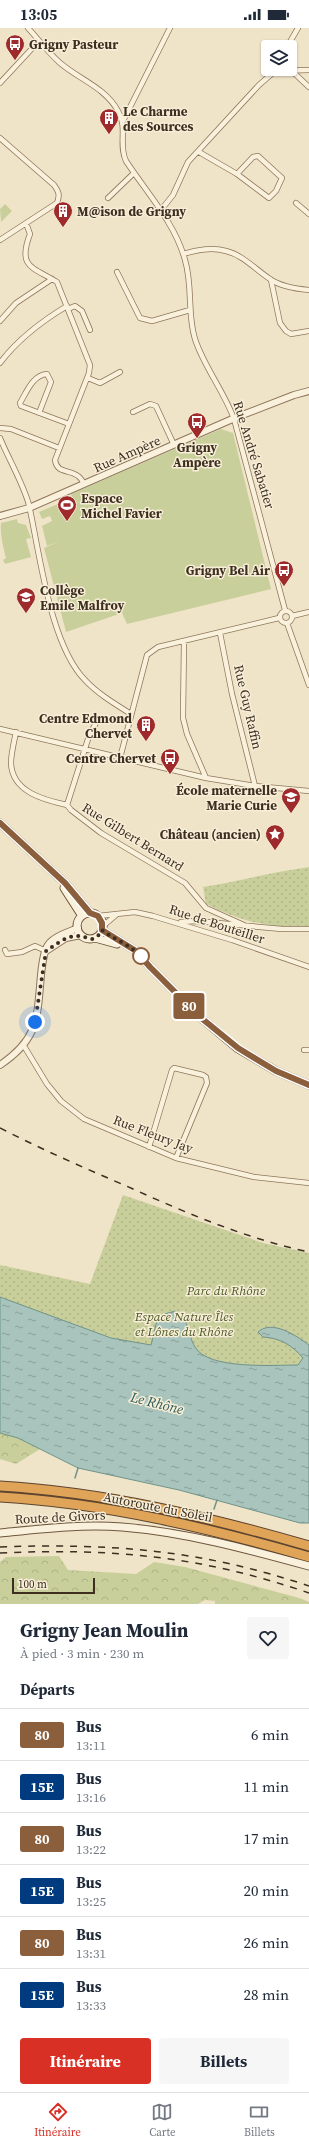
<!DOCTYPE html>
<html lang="fr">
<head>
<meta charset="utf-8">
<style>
	:root { --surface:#fff; --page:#f6f6f7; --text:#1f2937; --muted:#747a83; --line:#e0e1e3; --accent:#d93025 }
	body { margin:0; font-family:"Source Serif 4",serif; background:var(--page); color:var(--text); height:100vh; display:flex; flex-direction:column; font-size:15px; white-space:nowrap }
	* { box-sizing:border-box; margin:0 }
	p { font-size:13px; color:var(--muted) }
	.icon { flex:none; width:22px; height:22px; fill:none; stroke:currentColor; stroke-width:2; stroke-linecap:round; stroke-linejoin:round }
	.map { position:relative; height:1576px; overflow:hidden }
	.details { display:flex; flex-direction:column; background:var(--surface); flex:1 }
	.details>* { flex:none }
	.badge { padding:0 8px; border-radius:3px; font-size:14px; line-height:26px }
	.buttons { position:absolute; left:261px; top:12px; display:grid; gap:8px }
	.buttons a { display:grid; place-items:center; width:36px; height:36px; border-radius:4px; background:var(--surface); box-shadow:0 1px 3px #0004; font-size:20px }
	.scale { position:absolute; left:12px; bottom:10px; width:83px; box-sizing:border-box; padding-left:4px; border:2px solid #3d2e20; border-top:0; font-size:11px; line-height:14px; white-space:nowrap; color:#3d2e20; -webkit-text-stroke:3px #f7eed8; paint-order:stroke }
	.you { position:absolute; width:20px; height:20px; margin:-10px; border:3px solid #fff; border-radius:50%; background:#1a73e8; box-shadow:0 0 0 6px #1a73e833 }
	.map>.badge { position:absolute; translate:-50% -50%; box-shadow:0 0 0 2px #fff }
	h2 { padding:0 20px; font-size:15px; line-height:36px }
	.round { display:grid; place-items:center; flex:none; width:42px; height:42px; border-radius:4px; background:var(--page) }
	.headline { display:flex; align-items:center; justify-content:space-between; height:68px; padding:0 20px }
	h1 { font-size:19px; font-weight:700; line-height:30px }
	.cta { display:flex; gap:8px; margin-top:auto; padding:8px 20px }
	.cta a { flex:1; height:46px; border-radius:4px; background:var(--accent); color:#fff; font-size:16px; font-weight:700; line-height:46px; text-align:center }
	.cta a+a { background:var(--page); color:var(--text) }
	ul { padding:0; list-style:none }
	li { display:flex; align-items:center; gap:12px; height:52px; padding:0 20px; border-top:1px solid var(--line) }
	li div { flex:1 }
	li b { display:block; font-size:15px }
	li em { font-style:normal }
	li .badge { min-width:44px; font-weight:700; text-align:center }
	.status { display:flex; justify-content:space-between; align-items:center; height:28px; padding:0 20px; background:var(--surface); direction:ltr }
	.status svg { height:11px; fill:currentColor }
	.menu { display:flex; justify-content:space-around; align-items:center; height:56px; border-top:1px solid var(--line); background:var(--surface); font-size:11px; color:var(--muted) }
	.menu a { display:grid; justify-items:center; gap:2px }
	.menu .current { color:var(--accent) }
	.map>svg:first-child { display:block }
</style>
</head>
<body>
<div class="status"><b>13:05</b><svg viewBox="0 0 49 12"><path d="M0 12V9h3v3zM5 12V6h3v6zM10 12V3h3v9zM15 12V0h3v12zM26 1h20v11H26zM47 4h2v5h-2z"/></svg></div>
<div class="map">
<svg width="309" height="1576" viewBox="0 0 309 1576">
	<defs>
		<pattern id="forest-crowns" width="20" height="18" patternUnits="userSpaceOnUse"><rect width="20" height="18" fill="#c9cf9b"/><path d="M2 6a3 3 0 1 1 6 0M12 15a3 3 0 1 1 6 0" fill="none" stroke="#aeb285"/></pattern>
		<pattern id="park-dots" width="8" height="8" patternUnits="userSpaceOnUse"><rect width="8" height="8" fill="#c9cf9b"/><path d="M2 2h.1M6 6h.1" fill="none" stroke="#aeb285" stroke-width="1.8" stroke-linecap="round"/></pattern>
		<pattern id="water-ripples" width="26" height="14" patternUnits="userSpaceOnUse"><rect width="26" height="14" fill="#a9c4bc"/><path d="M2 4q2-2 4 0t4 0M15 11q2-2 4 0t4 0" fill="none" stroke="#8ba098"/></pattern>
	</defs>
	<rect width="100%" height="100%" fill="#f0e4c8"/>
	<path fill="#c9cf9b" d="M5,176L12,183L1,194L0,181Z
		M221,401L233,405L271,561L127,596L122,585L66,604L44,520L60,513L47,518L42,498L52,493L50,488L42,491L39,484L72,470L71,466Z
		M17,491L18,495L26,497L31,510L26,511L31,529L5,536L3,532L6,530C3,519 0,505 1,495Z"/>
	<path fill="url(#forest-crowns)" d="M0,1405L18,1410L40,1421L16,1436L0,1431Z
		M59,1528L68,1542L136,1546L154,1534L185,1539L299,1570L309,1574V1576H215V1573L205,1572L198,1576H0V1534L6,1529Z"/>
	<path fill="url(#park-dots)" d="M309,839V899C267,899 245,895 206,876L203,859C239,853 273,844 309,839Z
		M123,1167L263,1215L309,1225V1427L0,1347V1237L90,1256Z"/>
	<path fill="url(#water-ripples)" stroke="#6f938a" d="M0,1269L111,1310L151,1317L158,1288L175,1283C190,1291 187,1306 195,1319C208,1342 274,1337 298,1337L303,1330C292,1317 280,1310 263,1309L258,1304C272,1291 297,1308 309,1317V1495H300L179,1462L78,1440L18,1410L0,1405Z"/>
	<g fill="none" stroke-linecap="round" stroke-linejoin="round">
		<path stroke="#6f938a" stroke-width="1.5" d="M75,1450L78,1440
			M214,1481L217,1472"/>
		<g stroke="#8d765c" stroke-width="6">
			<path id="minor" d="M28,0C38,11 48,24 59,34C78,51 105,59 118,83C128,100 118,116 126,133C147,165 175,195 185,232C193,258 187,286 195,311C204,339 224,363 234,391L285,582
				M287,19L298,0
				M292,43L309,59
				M0,55L39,13
				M123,93L170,0
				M0,110L54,157C59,164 60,167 57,175L0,212
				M199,124L237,146L269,170L276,163L282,150L258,128L253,129L237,146
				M108,170L134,145
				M296,175L309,186
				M161,182L173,167L188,134L259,57L275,43L309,42
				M26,195L30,206C17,240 33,239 57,254L90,337L89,345L55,432C57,446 69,441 78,448C81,450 83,454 84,456
				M183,226C197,222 211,219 226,223C243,227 256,242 270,251C280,258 297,261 309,262
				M117,244L140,290L152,293L190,282
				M271,252L280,295L286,303L291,306L309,303
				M68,281L75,278L82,283L90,302
				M0,293L16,275L52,251
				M0,335C18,311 42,293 67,278
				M88,350L100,355L120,344
				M133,384L150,376L156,378L174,417
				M39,385L51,354L47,346C33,347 27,363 20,375L21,378L69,396
				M0,400L11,401L59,420
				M0,410C9,432 23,455 29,477C40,527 50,616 85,652C98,666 115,676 131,686
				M280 589a6 6 0 1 1 12 0a6 6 0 1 1-12 0Z
				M292,588L309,584
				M287,595L309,657
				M220,605L232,666L255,758
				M184,613L183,690L187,706L206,750
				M0,701L206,750L255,758L309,763
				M16,704C14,714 11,726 11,735C12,764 44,772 67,777L71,782L101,805L185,855L206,880L246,898
				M120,730L147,627L158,619L279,590
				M67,777L89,708L98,691
				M98,888L135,884L153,888L232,912L309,939
				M181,894L196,893L282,901H309
				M103,898L116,887
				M5,922L7,926L22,924L35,918L46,923
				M24,1018L47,1056L61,1073L84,1091L176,1130L254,1149L309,1155
				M304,1022H309
				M149,1119L172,1042L174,1040L203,1047L206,1049L207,1055L176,1130"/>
		</g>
		<g stroke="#8d765c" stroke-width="8">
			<path id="tertiary" d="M0,488L29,480L237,389L294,367L309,363
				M46,923L66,910L81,907
				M0,1037C39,1011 37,990 41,947C42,938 43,924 48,917C54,908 69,904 78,900"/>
		</g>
		<g stroke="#6f573f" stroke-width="9">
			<path id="secondary" d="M0,795L65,855L90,885
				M64,860L82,888
				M77 898a13 13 0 1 1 26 0a13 13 0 1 1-26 0Z
				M102,902L136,923L150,939L200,989L237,1020L276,1043L309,1057
				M95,910L117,916
				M0,1505C40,1501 81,1496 122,1499C185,1504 247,1521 309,1538"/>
		</g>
		<g stroke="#5b4430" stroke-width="11">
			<path id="motorway" d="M0,1458C104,1464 209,1489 309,1518
				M0,1469C105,1475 209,1500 309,1529"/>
		</g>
		<use href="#minor" stroke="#faf1dc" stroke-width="4.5"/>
		<use href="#tertiary" stroke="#faf1dc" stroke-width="6"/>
		<use href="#secondary" stroke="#faf1dc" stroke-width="7"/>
		<use href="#motorway" stroke="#e0a458" stroke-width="9"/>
		<path stroke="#3d2e20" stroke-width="1.5" stroke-dasharray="7 7" stroke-linecap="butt" d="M0,1100C41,1121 82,1139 124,1157C184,1184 244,1210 309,1224
			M0,1519C112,1515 202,1522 309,1558
			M0,1525C113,1520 201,1528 309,1565"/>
	</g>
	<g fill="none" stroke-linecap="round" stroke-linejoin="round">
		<g stroke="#fff" stroke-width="9">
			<path id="line" d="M0,795L65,855L90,885L98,888L102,895V902L136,923L150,939L200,989L238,1020L276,1043L309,1057"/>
		</g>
		<use href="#line" stroke="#8b5e3c" stroke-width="6"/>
		<path stroke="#3d2e20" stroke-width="4" stroke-dasharray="0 7.2" d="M35,994L46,923C56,917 66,907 80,908C84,908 87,911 92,911L98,908L102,902C116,913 132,917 143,931L141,928"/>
	</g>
	<defs>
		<g id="bus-pin" transform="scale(1)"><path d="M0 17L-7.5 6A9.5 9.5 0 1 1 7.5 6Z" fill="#9e2a2b" stroke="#f7eed8"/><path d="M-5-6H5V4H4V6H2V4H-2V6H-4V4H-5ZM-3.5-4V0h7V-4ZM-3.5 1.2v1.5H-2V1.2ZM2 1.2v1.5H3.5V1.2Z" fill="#fff"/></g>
		<g id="building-pin" transform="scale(1)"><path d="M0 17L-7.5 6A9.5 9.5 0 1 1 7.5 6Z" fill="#9e2a2b" stroke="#f7eed8"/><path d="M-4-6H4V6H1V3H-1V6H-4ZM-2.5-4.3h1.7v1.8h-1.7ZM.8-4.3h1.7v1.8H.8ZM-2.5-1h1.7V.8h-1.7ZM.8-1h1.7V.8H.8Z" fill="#fff"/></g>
		<g id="stadium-pin" transform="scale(1)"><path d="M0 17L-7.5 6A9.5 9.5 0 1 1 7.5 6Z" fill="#9e2a2b" stroke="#f7eed8"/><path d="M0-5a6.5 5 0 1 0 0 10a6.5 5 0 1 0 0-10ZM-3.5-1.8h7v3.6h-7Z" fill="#fff"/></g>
		<g id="school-pin" transform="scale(1)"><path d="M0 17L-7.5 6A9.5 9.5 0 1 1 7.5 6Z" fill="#9e2a2b" stroke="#f7eed8"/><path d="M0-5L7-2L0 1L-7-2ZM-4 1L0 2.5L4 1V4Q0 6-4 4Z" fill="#fff"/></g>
		<g id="sight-pin" transform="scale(1)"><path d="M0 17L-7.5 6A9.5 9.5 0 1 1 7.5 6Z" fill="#9e2a2b" stroke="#f7eed8"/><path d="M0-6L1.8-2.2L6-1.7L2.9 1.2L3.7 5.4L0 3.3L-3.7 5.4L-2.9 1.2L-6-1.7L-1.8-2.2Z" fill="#fff"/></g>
	</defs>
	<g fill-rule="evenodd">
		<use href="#bus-pin" x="15" y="16"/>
		<use href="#building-pin" x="109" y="90"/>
		<use href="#building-pin" x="63" y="183"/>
		<use href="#bus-pin" x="197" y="394"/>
		<use href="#stadium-pin" x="67" y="477"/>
		<use href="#bus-pin" x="284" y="542"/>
		<use href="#school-pin" x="26" y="569"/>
		<use href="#building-pin" x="146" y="697"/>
		<use href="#bus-pin" x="170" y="730"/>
		<use href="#school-pin" x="291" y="769"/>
		<use href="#sight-pin" x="275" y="806"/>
	</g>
	<circle fill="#fff" stroke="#8b5e3c" stroke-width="2" cx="141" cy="928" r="8"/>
	<g text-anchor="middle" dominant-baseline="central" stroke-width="3" stroke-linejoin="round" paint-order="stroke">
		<g font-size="13" font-weight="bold" fill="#3d2e20" stroke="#f7eed8" text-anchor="start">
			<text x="29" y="16">Grigny Pasteur</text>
			<text x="123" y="83">Le Charme<tspan x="123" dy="15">des Sources</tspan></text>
			<text x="77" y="183">M@ison de Grigny</text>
			<text x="197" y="419" text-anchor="middle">Grigny<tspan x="197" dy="15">Ampère</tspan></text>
			<text x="81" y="470">Espace<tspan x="81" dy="15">Michel Favier</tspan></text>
			<text x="270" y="542" text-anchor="end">Grigny Bel Air</text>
			<text x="40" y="562">Collège<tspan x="40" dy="15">Emile Malfroy</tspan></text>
			<text x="132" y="690" text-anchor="end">Centre Edmond<tspan x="132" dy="15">Chervet</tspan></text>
			<text x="156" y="730" text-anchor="end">Centre Chervet</text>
			<text x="277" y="762" text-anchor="end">École maternelle<tspan x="277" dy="15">Marie Curie</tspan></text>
			<text x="261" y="806" text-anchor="end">Château (ancien)</text>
		</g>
		<g font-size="13" fill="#3d2e20" stroke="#f7eed8">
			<text transform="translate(127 426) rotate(-24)">Rue Ampère</text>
			<text transform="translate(254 427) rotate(73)">Rue André Sabatier</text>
			<text transform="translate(248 679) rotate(77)">Rue Guy Raffin</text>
			<text transform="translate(133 809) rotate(32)">Rue Gilbert Bernard</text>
			<text transform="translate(217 896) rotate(18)">Rue de Bouteiller</text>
			<text transform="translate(153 1106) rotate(21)">Rue Fleury Jay</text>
			<text transform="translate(158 1479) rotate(11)">Autoroute du Soleil</text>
			<text transform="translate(60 1489) rotate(-3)">Route de Givors</text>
		</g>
		<g font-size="13" font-style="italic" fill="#4d5a26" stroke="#f7eed8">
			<text x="226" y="1262">Parc du Rhône</text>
			<text x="184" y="1288">Espace Nature Îles<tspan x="184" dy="15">et Lônes du Rhône</tspan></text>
		</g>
		<g font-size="14" font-style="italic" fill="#2f5d5a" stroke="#f7eed8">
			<text transform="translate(157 1375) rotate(14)">Le Rhône</text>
		</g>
	</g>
</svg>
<div class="buttons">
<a><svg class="icon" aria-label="layers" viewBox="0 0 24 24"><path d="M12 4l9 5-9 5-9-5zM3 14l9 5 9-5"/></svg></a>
</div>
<div class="scale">100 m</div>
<div class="you" style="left:35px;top:994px"></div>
<b class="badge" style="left:189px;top:978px;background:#8b5e3c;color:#fff">80</b>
</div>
<section class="details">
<div class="headline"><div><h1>Grigny Jean Moulin</h1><p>À pied · 3 min · 230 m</p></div><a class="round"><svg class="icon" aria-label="heart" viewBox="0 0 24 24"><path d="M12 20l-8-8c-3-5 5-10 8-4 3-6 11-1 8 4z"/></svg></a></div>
<h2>Départs</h2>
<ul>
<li><span class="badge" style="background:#8b5e3c;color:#fff">80</span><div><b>Bus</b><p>13:11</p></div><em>6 min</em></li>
<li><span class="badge" style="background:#003b80;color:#fff">15E</span><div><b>Bus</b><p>13:16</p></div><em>11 min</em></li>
<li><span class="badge" style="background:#8b5e3c;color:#fff">80</span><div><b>Bus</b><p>13:22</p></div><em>17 min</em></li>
<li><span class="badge" style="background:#003b80;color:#fff">15E</span><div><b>Bus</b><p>13:25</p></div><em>20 min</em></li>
<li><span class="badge" style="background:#8b5e3c;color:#fff">80</span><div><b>Bus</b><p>13:31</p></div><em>26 min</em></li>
<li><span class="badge" style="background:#003b80;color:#fff">15E</span><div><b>Bus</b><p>13:33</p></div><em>28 min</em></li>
</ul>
<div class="cta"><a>Itinéraire</a><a>Billets</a></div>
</section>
<nav class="menu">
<a class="current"><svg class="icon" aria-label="directions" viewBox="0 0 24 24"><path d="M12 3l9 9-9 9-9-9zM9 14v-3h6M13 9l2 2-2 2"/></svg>Itinéraire</a>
<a><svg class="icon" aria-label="map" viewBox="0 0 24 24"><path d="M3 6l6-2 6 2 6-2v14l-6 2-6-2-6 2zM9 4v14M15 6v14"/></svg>Carte</a>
<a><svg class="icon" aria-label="tickets" viewBox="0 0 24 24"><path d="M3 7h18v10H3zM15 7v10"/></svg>Billets</a>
</nav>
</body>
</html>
